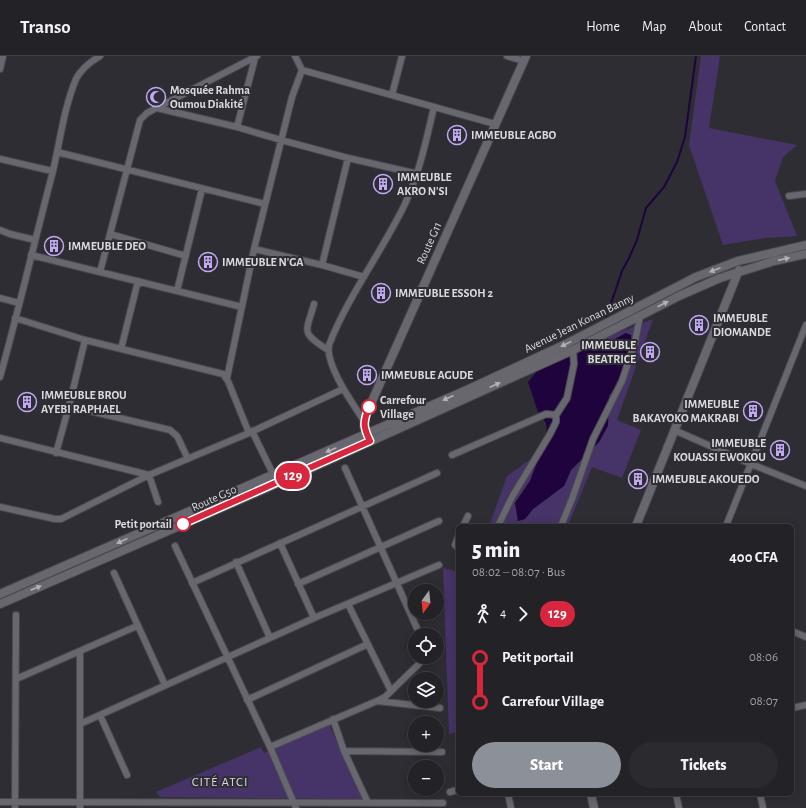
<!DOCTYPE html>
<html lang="en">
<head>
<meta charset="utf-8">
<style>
	:root { --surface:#232227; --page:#2b2a2f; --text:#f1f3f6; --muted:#a3a4a7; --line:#403f44; --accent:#8c9099 }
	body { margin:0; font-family:"Alegreya Sans",sans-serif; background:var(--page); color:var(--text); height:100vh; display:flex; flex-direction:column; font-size:15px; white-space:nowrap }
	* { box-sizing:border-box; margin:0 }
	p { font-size:13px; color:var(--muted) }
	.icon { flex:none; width:22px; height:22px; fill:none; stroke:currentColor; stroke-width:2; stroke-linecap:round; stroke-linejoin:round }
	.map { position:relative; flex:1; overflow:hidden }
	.sheet { position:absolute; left:456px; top:468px; width:338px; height:272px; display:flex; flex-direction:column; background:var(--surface); border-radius:6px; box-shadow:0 2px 10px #0003,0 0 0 1px var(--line) }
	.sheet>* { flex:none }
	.badge { padding:0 8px; border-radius:13px; font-size:14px; line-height:26px }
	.needle { width:26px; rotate:195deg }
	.controls { position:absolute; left:408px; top:528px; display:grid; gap:8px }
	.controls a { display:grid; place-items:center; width:36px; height:36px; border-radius:50%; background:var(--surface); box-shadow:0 2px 10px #0003,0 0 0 1px var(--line); font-size:20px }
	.map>.badge { position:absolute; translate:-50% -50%; box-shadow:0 0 0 2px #fff }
	.legs { display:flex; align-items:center; gap:6px; height:44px; padding:0 16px; font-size:13px }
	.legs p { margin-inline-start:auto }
	.head { display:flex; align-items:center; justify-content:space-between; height:68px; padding:0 16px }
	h1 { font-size:22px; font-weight:800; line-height:30px }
	.button { display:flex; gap:8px; margin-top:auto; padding:8px 16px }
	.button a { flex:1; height:46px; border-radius:24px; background:var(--accent); color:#fff; font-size:16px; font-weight:800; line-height:46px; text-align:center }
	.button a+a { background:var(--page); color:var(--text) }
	ul { padding:0 16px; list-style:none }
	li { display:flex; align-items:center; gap:14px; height:44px; font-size:15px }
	li i { display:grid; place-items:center; width:6px; height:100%; margin:0 5px; background:currentColor }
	li i::after { content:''; width:10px; height:10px; margin:-5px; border:3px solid; border-radius:50%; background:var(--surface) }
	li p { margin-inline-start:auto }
	li:first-child i { background:linear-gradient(#0000 50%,currentColor 0) }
	li:last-child i { background:linear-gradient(currentColor 50%,#0000 0) }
	header { display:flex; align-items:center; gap:24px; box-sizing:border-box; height:56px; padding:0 20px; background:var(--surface); border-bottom:1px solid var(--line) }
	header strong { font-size:19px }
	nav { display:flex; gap:22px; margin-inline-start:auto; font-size:14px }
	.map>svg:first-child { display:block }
</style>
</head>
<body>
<header>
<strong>Transo</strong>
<nav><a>Home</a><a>Map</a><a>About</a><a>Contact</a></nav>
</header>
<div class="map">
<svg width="806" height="752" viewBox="0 0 806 752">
	<rect width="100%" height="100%" fill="#2f2d34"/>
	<path fill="#463368" d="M701,0H720L709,72L797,89L783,101L775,125L797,180L765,182L723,189L689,89Z
		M653,263L617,364L641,374L622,422L592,411L568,470H489L507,420L542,395L530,425L515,447L518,465L525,463L533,453L564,430L571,414L599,386L609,356V340L619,327L626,277L602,290L587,289Z
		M443,512L458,516V676L449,678Z
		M329,668L362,743L160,741L156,736L261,691L264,697Z"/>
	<path fill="#1e033c" d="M626,277L631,279L633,294L619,327L609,340L608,370L599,386L571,414L564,430L533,453L525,463L518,465L515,447L530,425L547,380L546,367L538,356L528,326L538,314L587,289L602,290Z"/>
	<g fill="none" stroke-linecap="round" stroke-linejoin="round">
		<path stroke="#1e033c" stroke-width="2" d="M605,265L622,215L629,202L637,184L646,152L664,131L677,106L685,81L696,0"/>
		<g stroke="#4a484e" stroke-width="8">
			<path id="minor" d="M295,0L302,14L495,68
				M507,0L524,5
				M0,13L3,0
				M392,39L402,0
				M157,52L237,71L281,84L348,102L418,118
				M237,71L255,2
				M57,96L265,148
				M0,103L52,115
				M789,140L806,138
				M0,174L10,178L35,184
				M110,178L186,200
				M254,193L322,209L364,221
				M31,199L242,251
				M322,209L348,102
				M100,216L140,64L147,57L257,0
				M177,235L202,133
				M0,242L19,247
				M314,248C306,277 300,276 328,294
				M15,262L85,284L223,318L228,325L249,377
				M85,284L69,350L170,374L177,380L188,403
				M121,293L138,225
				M0,321C19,253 35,183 53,115C60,85 64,52 76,23C81,13 90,6 100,0
				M227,322L254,193L292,41L302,14
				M556,359L567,342L574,308L573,294
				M364,365C353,348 325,309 329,289C348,240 381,197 404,150C419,119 426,85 434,51
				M674,374L751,408L806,430
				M252,375L273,418
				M0,382L149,419L158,446
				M56,397L69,350
				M452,399L546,358L556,359V366L550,378L512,441L498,470
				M345,412L420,579
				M0,451L55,463H61L149,419L249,377L343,333
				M463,470L468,460
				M561,470L572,443L593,383L622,325L635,286L640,260
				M726,470L806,269
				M458,481L455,489L458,492
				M280,487L314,562
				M175,490L270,691L296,752
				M236,506L270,582
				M114,517L165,629
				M192,527L437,417
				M298,528L439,465
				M348,548L391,635
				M792,575L806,581
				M437,589L439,587
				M80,595V752
				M16,623L137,570
				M247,644L368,588
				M377,645L440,652
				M792,652L806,649
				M100,659L127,719
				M333,663L344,695L368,747
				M80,668L314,562L439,509
				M270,691L377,645L385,641L426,601
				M344,695L442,696
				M450,736L458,734
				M508,738L511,752
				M676,738L679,752
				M760,738L763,752
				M0,746L443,747
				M15,752L16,559"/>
		</g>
		<g stroke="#4a484e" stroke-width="10">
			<path id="tertiary" d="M369,383L364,370L365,361L526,0
				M636,470L739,214
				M0,538L469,333L566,288L696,221L738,205L806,189
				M0,548L278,427L573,294L679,240L720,222L739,216L774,205L806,198
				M591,738L594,752"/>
		</g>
		<use href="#minor" stroke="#68666e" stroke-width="6"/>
		<use href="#tertiary" stroke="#68666e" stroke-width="8"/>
	</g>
	<defs><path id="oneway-solid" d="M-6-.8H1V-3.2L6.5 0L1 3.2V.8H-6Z"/></defs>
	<g fill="#b3b1b7">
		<use href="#oneway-solid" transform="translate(784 203) rotate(-13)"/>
		<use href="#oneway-solid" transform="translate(715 214) rotate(159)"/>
		<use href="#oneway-solid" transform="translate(663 248) rotate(-27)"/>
		<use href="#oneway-solid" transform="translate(566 288) rotate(154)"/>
		<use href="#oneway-solid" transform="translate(495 329) rotate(-24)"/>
		<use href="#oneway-solid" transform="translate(448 342) rotate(156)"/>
		<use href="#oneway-solid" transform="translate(331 394) rotate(157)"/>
		<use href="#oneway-solid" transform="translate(122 485) rotate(156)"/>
		<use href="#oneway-solid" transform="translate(36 532) rotate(-23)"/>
	</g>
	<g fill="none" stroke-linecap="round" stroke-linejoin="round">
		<g stroke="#fff" stroke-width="9">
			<path id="line-1" d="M183,468L370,385C363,371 363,366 369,351"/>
		</g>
		<use href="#line-1" stroke="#d7263d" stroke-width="6"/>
	</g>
	<defs>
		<g id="mosque-ring" transform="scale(1)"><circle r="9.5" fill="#2f2d34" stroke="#c1a8f3" stroke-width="1.5"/><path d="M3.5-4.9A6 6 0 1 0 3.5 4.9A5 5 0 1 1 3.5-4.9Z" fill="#c1a8f3"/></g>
		<g id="building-ring" transform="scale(1)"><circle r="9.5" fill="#2f2d34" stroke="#c1a8f3" stroke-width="1.5"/><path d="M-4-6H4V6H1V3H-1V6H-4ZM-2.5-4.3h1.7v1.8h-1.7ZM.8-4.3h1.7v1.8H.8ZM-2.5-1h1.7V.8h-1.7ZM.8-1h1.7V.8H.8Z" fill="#c1a8f3"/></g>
	</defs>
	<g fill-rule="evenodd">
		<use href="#mosque-ring" x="156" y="41"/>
		<use href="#building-ring" x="457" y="79"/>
		<use href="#building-ring" x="383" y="128"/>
		<use href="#building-ring" x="54" y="190"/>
		<use href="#building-ring" x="208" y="206"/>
		<use href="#building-ring" x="381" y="237"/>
		<use href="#building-ring" x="699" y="269"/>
		<use href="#building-ring" x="650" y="296"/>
		<use href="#building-ring" x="367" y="319"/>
		<use href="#building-ring" x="27" y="346"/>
		<use href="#building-ring" x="753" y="355"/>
		<use href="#building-ring" x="780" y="394"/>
		<use href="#building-ring" x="638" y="423"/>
	</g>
	<g fill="#fff" stroke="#d7263d" stroke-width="2">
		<circle cx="369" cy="351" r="7"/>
		<circle cx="183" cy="468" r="7"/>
	</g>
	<g text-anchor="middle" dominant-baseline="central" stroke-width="4" stroke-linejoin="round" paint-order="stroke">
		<g font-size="12" font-weight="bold" fill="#dbd9de" stroke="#2f2d34" text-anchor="start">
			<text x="170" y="34">Mosquée Rahma<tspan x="170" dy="14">Oumou Diakité</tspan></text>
			<text x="471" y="79">IMMEUBLE AGBO</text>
			<text x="397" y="121">IMMEUBLE<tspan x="397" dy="14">AKRO N'SI</tspan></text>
			<text x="68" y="190">IMMEUBLE DEO</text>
			<text x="222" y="206">IMMEUBLE N'GA</text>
			<text x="395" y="237">IMMEUBLE ESSOH 2</text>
			<text x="713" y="262">IMMEUBLE<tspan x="713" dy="14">DIOMANDE</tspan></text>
			<text x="636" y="289" text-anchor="end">IMMEUBLE<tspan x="636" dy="14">BEATRICE</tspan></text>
			<text x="381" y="319">IMMEUBLE AGUDE</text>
			<text x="41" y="339">IMMEUBLE BROU<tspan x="41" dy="14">AYEBI RAPHAEL</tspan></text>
			<text x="739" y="348" text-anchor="end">IMMEUBLE<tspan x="739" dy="14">BAKAYOKO MAKRABI</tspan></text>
			<text x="766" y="387" text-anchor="end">IMMEUBLE<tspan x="766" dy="14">KOUASSI EWOKOU</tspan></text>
			<text x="652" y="423">IMMEUBLE AKOUEDO</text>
		</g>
		<g font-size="12" fill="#dbd9de" stroke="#2f2d34">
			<text transform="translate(429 187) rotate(-66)">Route G11</text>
			<text transform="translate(579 267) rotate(-26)">Avenue Jean Konan Banny</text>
			<text transform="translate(214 442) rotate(-24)">Route G50</text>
		</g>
		<g font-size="12" font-weight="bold" fill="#dbd9de" stroke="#2f2d34" text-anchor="start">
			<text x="380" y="344">Carrefour<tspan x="380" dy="14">Village</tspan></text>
			<text x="172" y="468" text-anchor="end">Petit portail</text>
		</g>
		<g font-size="13" letter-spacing="1" fill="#dbd9de" stroke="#2f2d34">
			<text x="220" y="726">CITÉ ATCI</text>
		</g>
	</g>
</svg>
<div class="controls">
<a><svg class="needle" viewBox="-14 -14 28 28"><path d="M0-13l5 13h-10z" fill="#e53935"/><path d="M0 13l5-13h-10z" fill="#a3a4a7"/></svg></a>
<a><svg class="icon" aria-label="locate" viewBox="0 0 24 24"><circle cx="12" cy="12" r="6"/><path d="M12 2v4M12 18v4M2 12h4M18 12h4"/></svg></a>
<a><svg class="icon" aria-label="layers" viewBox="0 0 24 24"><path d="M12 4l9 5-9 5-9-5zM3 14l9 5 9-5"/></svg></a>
<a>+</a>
<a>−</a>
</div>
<b class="badge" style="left:293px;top:420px;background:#d7263d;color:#fff">129</b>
<section class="sheet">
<div class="head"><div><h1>5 min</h1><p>08:02 – 08:07 · Bus</p></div><b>400 CFA</b></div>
<div class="legs"><svg class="icon" aria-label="walk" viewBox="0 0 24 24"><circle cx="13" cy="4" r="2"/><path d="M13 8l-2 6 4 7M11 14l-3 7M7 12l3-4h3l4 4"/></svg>4<svg class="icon" aria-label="forward" viewBox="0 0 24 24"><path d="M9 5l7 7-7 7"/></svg><b class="badge" style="background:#d7263d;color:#fff">129</b></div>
<ul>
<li><i style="color:#d7263d"></i><b>Petit portail</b><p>08:06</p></li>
<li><i style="color:#d7263d"></i><b>Carrefour Village</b><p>08:07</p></li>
</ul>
<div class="button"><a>Start</a><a>Tickets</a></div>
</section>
</div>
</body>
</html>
